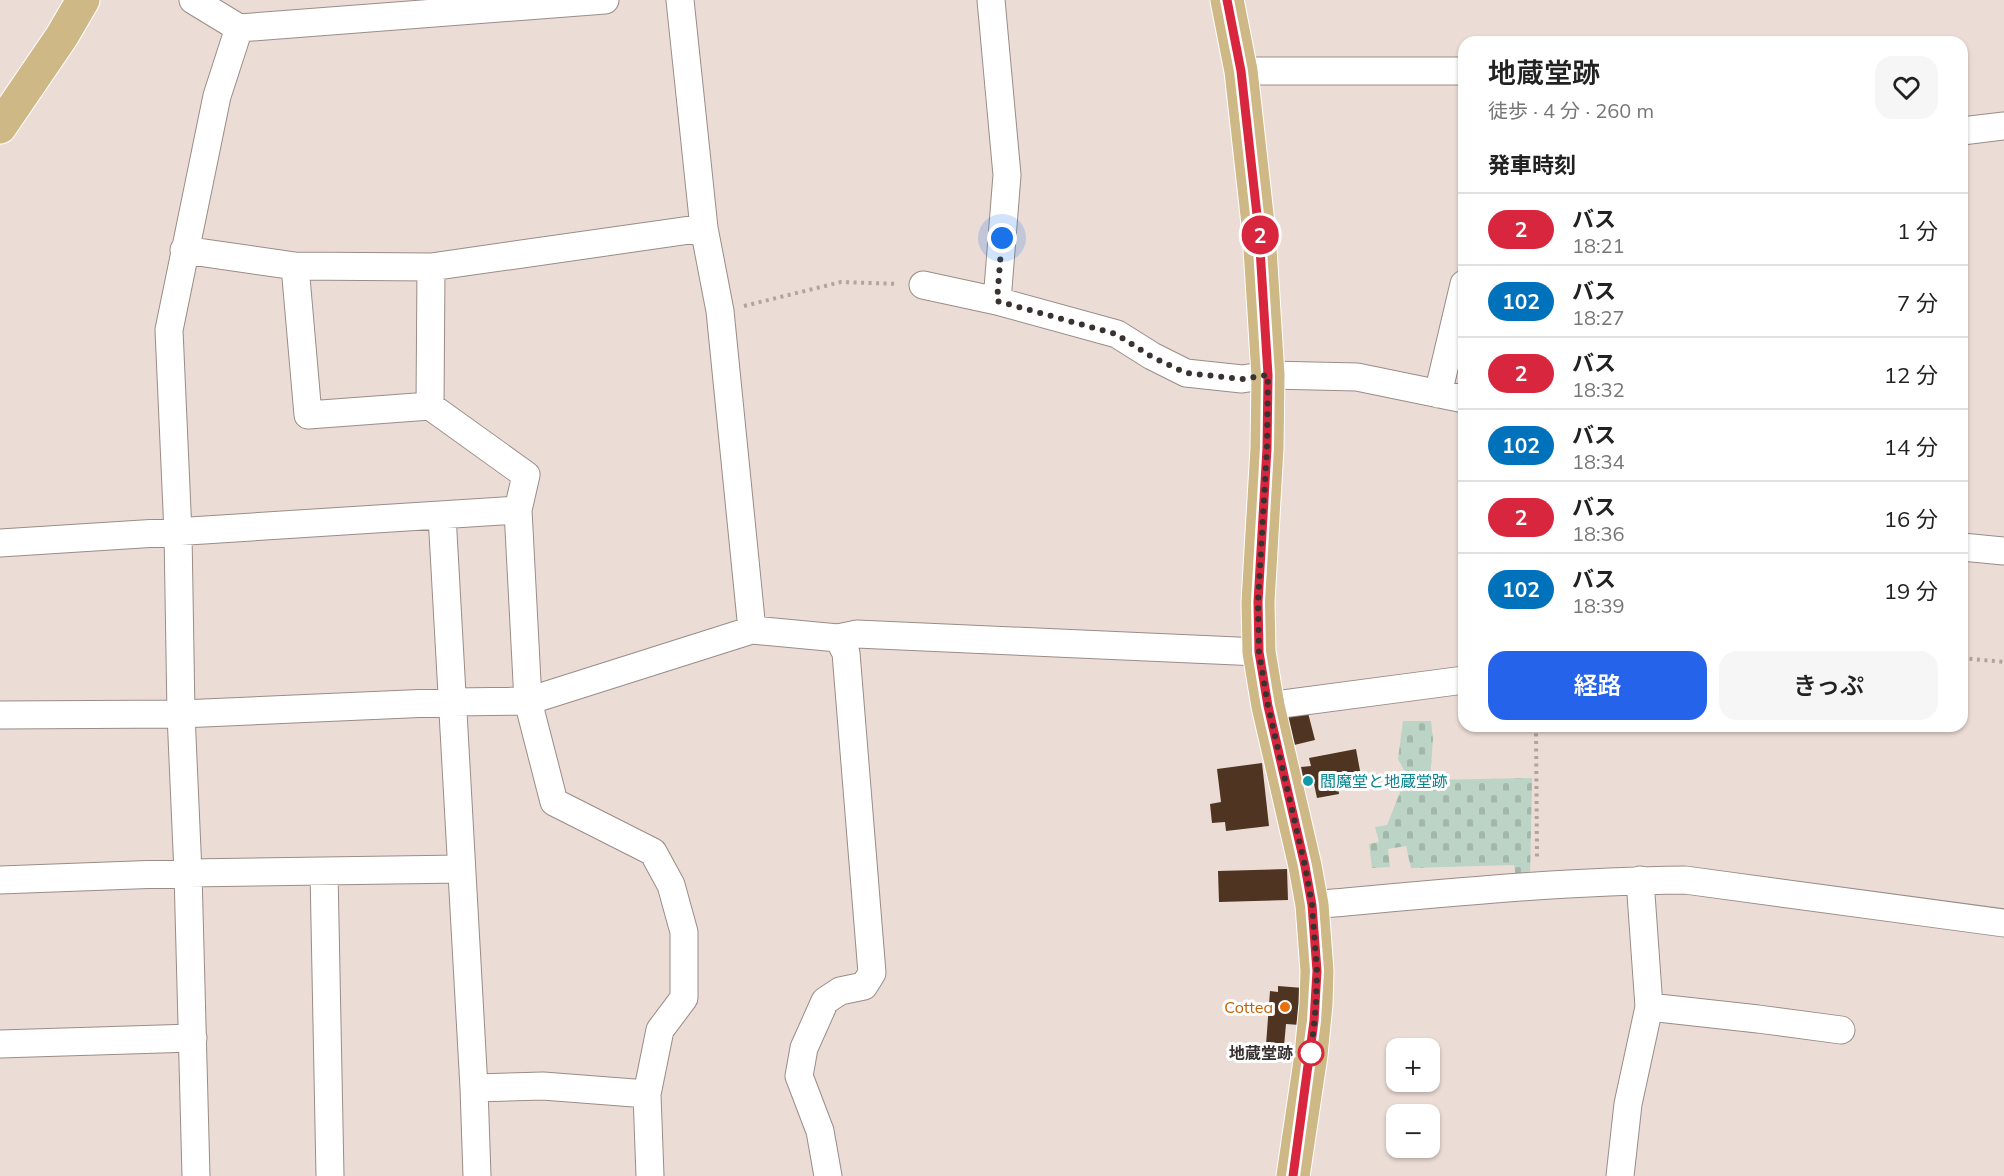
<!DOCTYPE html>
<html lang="ja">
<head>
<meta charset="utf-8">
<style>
	:root { --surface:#fff; --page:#f6f6f6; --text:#222; --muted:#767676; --line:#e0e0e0; --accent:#2563eb }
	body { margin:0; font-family:Mulish,"Noto Sans JP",sans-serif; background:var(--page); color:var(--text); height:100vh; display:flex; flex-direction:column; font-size:22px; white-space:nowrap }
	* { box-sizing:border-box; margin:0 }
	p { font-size:20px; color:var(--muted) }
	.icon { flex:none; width:33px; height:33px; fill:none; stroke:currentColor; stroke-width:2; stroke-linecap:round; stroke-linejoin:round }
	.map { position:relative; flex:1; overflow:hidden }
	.panel { position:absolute; left:1458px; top:36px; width:510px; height:696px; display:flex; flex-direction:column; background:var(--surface); border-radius:18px; box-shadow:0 2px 4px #0004 }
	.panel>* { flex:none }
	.badge { padding:0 12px; border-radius:20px; font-size:21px; line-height:39px }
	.tools { position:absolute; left:1386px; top:1038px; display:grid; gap:12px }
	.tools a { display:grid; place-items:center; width:54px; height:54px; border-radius:12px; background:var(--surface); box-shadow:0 2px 4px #0004; font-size:30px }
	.you { position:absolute; width:30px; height:30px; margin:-15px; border:4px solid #fff; border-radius:50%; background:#1a73e8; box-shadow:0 0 0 9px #1a73e833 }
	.map>.badge { position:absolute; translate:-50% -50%; box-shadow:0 0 0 3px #fff }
	h2 { padding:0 30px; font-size:22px; line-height:54px }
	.round { display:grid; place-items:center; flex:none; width:63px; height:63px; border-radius:18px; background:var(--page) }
	.overview { display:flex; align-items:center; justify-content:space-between; height:102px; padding:0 30px }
	h1 { font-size:28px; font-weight:600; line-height:45px }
	.cta { display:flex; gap:12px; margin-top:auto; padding:12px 30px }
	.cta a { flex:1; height:69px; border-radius:18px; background:var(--accent); color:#fff; font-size:24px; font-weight:600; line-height:69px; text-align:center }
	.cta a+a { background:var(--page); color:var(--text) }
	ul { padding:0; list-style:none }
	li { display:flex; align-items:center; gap:18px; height:72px; padding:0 30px; border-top:2px solid var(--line) }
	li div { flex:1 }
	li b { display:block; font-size:22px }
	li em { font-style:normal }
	li .badge { min-width:66px; font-weight:700; text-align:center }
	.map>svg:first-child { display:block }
</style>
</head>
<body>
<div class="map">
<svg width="2004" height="1176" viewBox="0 0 2004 1176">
	<defs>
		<pattern id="cemetery-stones" width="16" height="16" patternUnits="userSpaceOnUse" patternTransform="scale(1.5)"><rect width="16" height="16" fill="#bcd4c5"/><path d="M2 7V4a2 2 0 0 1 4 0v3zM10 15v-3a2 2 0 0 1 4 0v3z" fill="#a2b6aa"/></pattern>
	</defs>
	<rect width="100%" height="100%" fill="#ecdcd6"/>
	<path fill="url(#cemetery-stones)" d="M1403,721H1431L1433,739L1430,780L1532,778L1530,880L1516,879L1514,865L1411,868L1406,846L1388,849L1390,867L1372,868L1369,844L1379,842L1375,827L1387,825L1407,775L1398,759Z"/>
	<path fill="#4f3422" d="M1307,709L1315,740L1290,746L1282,715Z
		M1356,749L1361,776L1337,780L1339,794L1317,798L1314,784L1305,786L1301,767L1311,766L1309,758Z
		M1262,763L1269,826L1226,831L1225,822L1212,823L1210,804L1221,802L1217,769Z
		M1287,869L1288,900L1219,902L1218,871Z
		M1278,986L1303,988L1300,1025L1286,1024L1284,1046L1266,1045L1270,991L1278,992Z"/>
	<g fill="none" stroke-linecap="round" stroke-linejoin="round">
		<g stroke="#9a8c87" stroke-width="29">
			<path id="minor" d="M193,0L239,28L217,96L169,330L178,533L181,714L188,873L196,1176
				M680,0L704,228L720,311L752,630
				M991,0L1007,175L997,301
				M239,28L605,0
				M1241,71H1464
				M1962,131L2004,126
				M184,250L295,266L431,267L704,228
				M295,266L308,415L430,406L526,475L518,510L528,701L554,802L653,852L671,885L684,932V998L660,1030L647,1094L650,1176
				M923,285L997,301L1117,334L1152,356L1186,373L1242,379L1268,375L1357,377L1464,399
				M1438,394L1464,284
				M430,406L431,267
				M442,515L474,1088L477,1176
				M0,543L518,510
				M1962,547L2004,551
				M1268,706L1464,680
				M0,715L181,714L453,702L528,701L752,630L838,638L857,634L1259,652
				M324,871L330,1176
				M0,880L188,873L461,869
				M1312,905C1436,894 1560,881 1685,880L2004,923
				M1649,1007L1758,1019L1841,1030
				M0,1044L193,1038
				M474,1088L543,1086L647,1094
				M828,1176L820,1131L799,1076L804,1048L825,1001L840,991L864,986L872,973L846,653L838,638
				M1620,1176L1628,1104L1649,1007L1640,880"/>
		</g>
		<g stroke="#fff" stroke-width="35">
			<path id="major" d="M1227,0L1241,71L1259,233L1268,375L1267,448L1258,602L1259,652L1268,706L1305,866L1312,905L1317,971L1316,1004L1311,1055L1293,1176
				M0,127L62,36L83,0"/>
		</g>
		<path stroke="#b1a49f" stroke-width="4" stroke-dasharray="3 4.5" stroke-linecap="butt" d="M744,306L841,282L898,284
			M1962,658L2004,662
			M1536,726L1537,860"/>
		<use href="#minor" stroke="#fff" stroke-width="27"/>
		<use href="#major" stroke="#ceb885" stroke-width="33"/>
	</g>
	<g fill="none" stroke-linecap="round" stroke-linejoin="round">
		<g stroke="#fff" stroke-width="14">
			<path id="line" d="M1227,0L1241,71L1259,233L1268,375L1267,448L1258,602L1259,652L1268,706L1305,866L1312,905L1317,971L1314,1021L1293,1176"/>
		</g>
		<use href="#line" stroke="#d7263d" stroke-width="9"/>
		<path stroke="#383230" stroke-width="6" stroke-dasharray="0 10.8" d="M1002,238L997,301L1116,334L1152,357L1186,373L1242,379L1268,375L1267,448L1258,602L1259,652L1268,706L1305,866L1312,905L1317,971L1316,1004L1311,1054V1053"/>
	</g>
	<circle fill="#0f9aa8" stroke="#fff" stroke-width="2" cx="1308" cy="781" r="6"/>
	<circle fill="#e8710a" stroke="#fff" stroke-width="2" cx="1285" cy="1007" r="6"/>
	<circle fill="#fff" stroke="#d7263d" stroke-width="3" cx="1311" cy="1053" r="12"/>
	<g text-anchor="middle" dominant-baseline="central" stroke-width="6" stroke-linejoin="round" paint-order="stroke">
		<g font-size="16" fill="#0d838f" stroke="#fff" text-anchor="start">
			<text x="1320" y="781">閻魔堂と地蔵堂跡</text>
		</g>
		<g font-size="16" fill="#c56008" stroke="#fff" text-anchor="end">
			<text x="1273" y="1007">Cottea</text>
		</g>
		<g font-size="16" font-weight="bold" fill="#383230" stroke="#fff" text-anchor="end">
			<text x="1293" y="1053">地蔵堂跡</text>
		</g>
	</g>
</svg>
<div class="tools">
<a>+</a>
<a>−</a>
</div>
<div class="you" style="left:1002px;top:238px"></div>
<b class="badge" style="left:1260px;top:235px;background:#d7263d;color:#fff">2</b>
<section class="panel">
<div class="overview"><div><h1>地蔵堂跡</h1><p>徒歩 · 4 分 · 260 m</p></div><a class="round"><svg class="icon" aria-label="heart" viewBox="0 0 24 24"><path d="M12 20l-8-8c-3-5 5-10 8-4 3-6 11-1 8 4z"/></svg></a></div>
<h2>発車時刻</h2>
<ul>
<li><span class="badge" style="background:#d7263d;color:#fff">2</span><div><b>バス</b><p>18:21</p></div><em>1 分</em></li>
<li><span class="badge" style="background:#0072bc;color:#fff">102</span><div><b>バス</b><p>18:27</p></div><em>7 分</em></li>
<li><span class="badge" style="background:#d7263d;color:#fff">2</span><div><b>バス</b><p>18:32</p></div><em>12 分</em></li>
<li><span class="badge" style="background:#0072bc;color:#fff">102</span><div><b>バス</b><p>18:34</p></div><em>14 分</em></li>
<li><span class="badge" style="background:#d7263d;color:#fff">2</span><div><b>バス</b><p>18:36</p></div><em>16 分</em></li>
<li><span class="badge" style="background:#0072bc;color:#fff">102</span><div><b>バス</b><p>18:39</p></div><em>19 分</em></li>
</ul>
<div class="cta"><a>経路</a><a>きっぷ</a></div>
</section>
</div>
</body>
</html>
